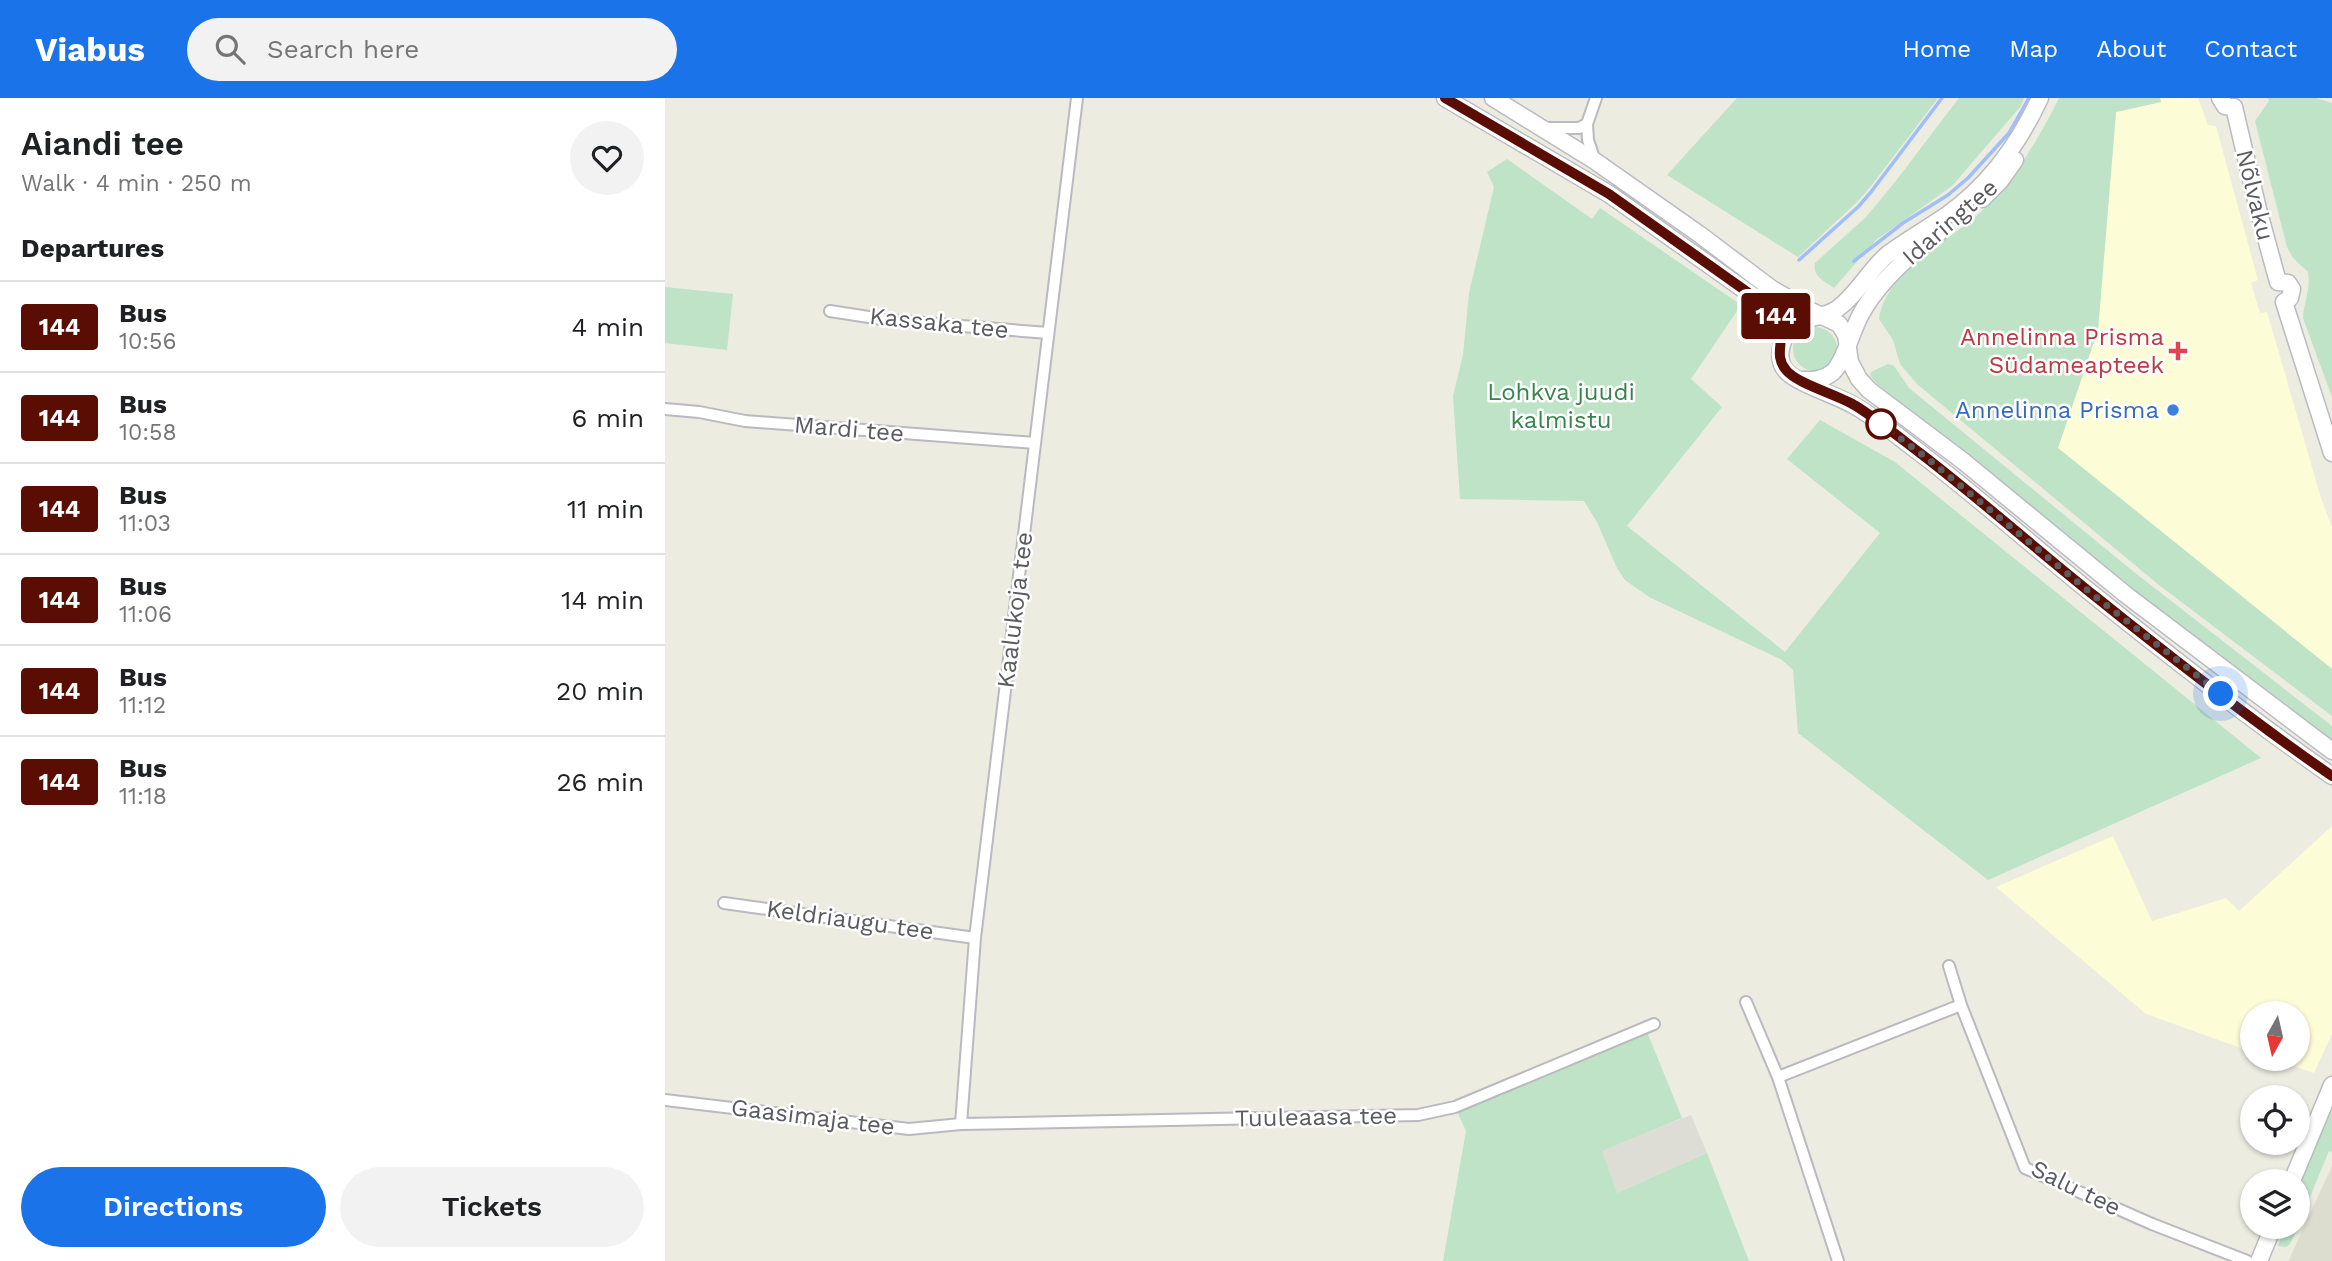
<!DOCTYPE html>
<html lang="en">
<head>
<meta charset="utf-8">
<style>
	:root { --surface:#fff; --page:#f2f2f2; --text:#202124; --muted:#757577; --line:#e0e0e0; --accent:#1a73e8 }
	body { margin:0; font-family:"Work Sans",sans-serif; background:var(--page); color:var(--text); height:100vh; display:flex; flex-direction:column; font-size:26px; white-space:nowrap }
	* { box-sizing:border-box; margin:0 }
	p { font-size:23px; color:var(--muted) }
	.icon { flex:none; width:38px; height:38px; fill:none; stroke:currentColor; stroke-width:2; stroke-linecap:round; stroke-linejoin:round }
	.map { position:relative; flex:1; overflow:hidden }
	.sheet { display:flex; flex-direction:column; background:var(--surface); width:665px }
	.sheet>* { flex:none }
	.badge { padding:0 14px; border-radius:5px; font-size:24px; line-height:46px }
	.needle { width:46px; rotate:188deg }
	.buttons { position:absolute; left:1575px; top:903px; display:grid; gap:14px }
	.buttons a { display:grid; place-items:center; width:70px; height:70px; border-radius:50%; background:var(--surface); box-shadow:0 2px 5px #0004; font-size:35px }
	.you { position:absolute; width:35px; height:35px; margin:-18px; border:5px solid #fff; border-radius:50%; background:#1a73e8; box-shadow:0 0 0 10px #1a73e833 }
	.map>.badge { position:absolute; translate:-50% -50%; box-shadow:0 0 0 4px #fff }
	h2 { padding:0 21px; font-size:26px; line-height:63px }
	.round { display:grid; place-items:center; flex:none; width:74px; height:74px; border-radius:37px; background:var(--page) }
	.summary { display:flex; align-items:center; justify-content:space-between; height:119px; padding:0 21px }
	h1 { font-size:33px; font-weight:600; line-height:52px }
	.cta { display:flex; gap:14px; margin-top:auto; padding:14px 21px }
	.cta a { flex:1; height:80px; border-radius:42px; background:var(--accent); color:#fff; font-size:28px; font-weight:600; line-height:80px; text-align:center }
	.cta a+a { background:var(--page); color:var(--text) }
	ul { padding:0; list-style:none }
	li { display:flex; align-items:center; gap:21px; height:91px; padding:0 21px; border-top:2px solid var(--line) }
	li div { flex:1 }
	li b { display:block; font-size:26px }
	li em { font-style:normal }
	li .badge { min-width:77px; font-weight:700; text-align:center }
	header { display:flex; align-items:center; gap:42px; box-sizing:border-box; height:98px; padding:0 35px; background:var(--accent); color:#fff }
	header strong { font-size:33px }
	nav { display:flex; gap:38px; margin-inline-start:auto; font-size:24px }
	.search { width:490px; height:63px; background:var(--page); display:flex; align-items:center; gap:18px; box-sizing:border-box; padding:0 24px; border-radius:38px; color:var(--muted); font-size:26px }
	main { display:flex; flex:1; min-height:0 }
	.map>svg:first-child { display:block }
</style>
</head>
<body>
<header>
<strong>Viabus</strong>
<div class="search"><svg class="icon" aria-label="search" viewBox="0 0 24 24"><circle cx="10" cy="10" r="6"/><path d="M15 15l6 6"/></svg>Search here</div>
<nav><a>Home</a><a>Map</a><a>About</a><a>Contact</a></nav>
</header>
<main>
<section class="sheet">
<div class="summary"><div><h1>Aiandi tee</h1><p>Walk · 4 min · 250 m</p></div><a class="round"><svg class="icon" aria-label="heart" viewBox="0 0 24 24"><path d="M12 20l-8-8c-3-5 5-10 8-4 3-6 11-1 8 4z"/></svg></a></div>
<h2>Departures</h2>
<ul>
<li><span class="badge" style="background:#5a0e03;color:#fff">144</span><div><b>Bus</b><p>10:56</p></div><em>4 min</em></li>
<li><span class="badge" style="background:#5a0e03;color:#fff">144</span><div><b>Bus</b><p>10:58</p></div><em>6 min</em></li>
<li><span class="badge" style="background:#5a0e03;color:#fff">144</span><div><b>Bus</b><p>11:03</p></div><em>11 min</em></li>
<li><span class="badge" style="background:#5a0e03;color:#fff">144</span><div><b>Bus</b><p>11:06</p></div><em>14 min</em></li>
<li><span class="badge" style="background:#5a0e03;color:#fff">144</span><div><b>Bus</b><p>11:12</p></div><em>20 min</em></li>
<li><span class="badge" style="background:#5a0e03;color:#fff">144</span><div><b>Bus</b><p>11:18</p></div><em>26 min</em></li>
</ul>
<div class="cta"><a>Directions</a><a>Tickets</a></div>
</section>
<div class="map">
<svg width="1667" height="1163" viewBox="0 0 1667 1163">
	<rect width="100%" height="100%" fill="#ecece1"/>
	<path fill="#fcfcd6" d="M1495,0H1533L1543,27L1551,28L1593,182L1586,185L1595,215L1602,214L1656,400L1667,429V571L1393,350L1433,232L1451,14L1496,4Z
		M1667,728V936L1649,975L1608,961H1633V915H1587V954L1481,916L1331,789L1448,738L1487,823L1561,800L1574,813Z"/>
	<path fill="#deddd5" d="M1026,1017L1042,1055L952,1095L936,1053Z"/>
	<path fill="#dcdccf" d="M1667,1068V1163H1624L1631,1146Z"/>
	<path fill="#bee3c7" d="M1072,0H1273L1206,88L1192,104L1133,159L1002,77Z
		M1294,0H1359L1356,8L1287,88L1211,142L1169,190C1159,183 1147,178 1150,165L1201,119L1230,84Z
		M1394,0H1495L1496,4L1451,14L1433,232L1393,350L1667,571V618L1494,487L1252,286L1235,266L1228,242L1214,221C1221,170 1291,141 1323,107C1353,75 1375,39 1394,0Z
		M1603,0H1651L1667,5V299L1638,220C1639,203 1646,191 1643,174L1628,160L1622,149L1590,23L1604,3Z
		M842,61L927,121L935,110L1076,207L1026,281L1057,309L962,428L1120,554L1215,435L1122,361L1155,322L1230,364L1596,660L1323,782L1133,635L1128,572L1117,562L984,499L960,482L952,470L932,424L919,403L795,401L788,298L798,257L804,195L829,89L822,74Z
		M0,189L68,196L62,252L0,245Z
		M1128 251a22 22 0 1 1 44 0a22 22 0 1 1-44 0Z
		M1223,266L1229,268L1244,290L1469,474L1667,628V643L1517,530L1212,286L1205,277L1206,274Z
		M980,929L1017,1020L937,1053L952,1095L1042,1055L1084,1163H778L801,1033L790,1009Z
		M1667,1012V1054L1664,1053L1633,1128V1089Z
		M1619,1129H1633L1625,1146L1621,1149L1613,1148Z"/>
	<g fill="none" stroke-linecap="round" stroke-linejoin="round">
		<path stroke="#a1befc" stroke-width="3.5" d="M1134,162L1193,109L1206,94L1277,0
			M1189,163L1238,125L1283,97L1303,80L1344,35L1364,0"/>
		<g stroke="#b9b9bf" stroke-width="14">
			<path id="street" d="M880,30H914L922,26
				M930,63L923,42L922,26L931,0
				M165,213L223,222L383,235
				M0,311L34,314L80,323L370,345
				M59,805L310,840
				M1081,904L1113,979L1173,1163
				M1296,907L1360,1070L1487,1126L1582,1163
				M1113,979L1296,907L1284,868
				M0,1002L244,1031L296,1026L753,1017L790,1009L814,999L989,926
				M296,1026L310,840L412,0"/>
		</g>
		<g stroke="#babbc2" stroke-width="19">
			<path id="secondary" d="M780,0L944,96L1095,203C1110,215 1117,224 1116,244
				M828,0L930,63L1034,136L1107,191L1142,211L1174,226L1181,237L1185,264L1194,281L1204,292L1298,363L1460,496L1667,653
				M1375,0C1354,45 1323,88 1282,117C1263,130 1242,142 1223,156C1204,172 1192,197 1172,211C1156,222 1131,217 1121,237C1115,248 1112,263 1121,273C1133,286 1171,297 1188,307C1210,319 1230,336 1250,351C1312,398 1370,450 1430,498C1507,560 1586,621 1667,678
				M1555,0L1560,8L1569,9
				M1569,9L1593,111L1613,184
				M1317,101L1335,83L1350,62
				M1613,184L1623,185L1627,191L1625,200L1619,204
				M1619,204L1667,355
				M1137,282C1148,282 1159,282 1168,274C1179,264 1188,230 1196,216C1214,183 1245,156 1275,134
				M1627,1083L1667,987
				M1594,1163L1608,1129"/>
		</g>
		<use href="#street" stroke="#fff" stroke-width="10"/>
		<use href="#secondary" stroke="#fff" stroke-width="16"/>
	</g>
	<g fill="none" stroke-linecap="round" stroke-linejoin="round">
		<g stroke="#fff" stroke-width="16">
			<path id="line" d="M780,0L944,96L1095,203C1134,233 1103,251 1121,272C1132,286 1174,297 1191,308C1213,322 1234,339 1255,355C1315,401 1372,452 1431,499C1508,561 1586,622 1667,678"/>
		</g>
		<use href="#line" stroke="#5a0e03" stroke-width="10"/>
		<path stroke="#5a5b61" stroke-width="7" stroke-dasharray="0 12.6" d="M1216,326L1262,360L1432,500L1556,596"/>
	</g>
	<path fill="#e0444e" stroke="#fff" stroke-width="2.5" d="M1509.5 242.5h7v7h7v7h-7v7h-7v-7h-7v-7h7z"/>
	<circle fill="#3f7fe0" stroke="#fff" stroke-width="2.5" cx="1508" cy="312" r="7"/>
	<circle fill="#fff" stroke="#5a0e03" stroke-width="3.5" cx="1216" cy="326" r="14"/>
	<g text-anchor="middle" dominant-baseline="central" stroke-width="5" stroke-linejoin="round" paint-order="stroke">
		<g font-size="24" fill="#5a5b61" stroke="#fff">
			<text transform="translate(1590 97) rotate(76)">Nõlvaku</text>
			<text transform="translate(1285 124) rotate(-41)">Idaringtee</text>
			<text transform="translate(274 225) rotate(6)">Kassaka tee</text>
			<text transform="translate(184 331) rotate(5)">Mardi tee</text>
			<text transform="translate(350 512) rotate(-83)">Kaalukoja tee</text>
			<text transform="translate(185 822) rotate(8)">Keldriaugu tee</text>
			<text transform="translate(148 1019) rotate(7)">Gaasimaja tee</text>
			<text transform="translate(651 1019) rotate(-1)">Tuuleaasa tee</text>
			<text transform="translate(1411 1090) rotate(26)">Salu tee</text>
		</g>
		<g font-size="24" fill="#be3a42" stroke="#fff" text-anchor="end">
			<text x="1499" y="239">Annelinna Prisma<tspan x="1499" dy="28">Südameapteek</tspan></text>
		</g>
		<g font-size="24" fill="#37834d" stroke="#fff">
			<text x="896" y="294">Lohkva juudi<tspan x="896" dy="28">kalmistu</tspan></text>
		</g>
		<g font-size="24" fill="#366cbe" stroke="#fff" text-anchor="end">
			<text x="1494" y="312">Annelinna Prisma</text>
		</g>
	</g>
</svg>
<div class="buttons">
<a><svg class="needle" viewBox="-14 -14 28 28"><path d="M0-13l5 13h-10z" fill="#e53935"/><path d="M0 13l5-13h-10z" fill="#757577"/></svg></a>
<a><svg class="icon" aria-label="locate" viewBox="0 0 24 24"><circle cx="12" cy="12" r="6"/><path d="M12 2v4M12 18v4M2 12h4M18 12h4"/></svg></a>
<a><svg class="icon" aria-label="layers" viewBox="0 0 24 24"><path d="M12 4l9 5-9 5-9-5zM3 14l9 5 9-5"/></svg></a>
</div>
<div class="you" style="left:1556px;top:596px"></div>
<b class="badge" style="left:1111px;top:218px;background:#5a0e03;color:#fff">144</b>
</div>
</main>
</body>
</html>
